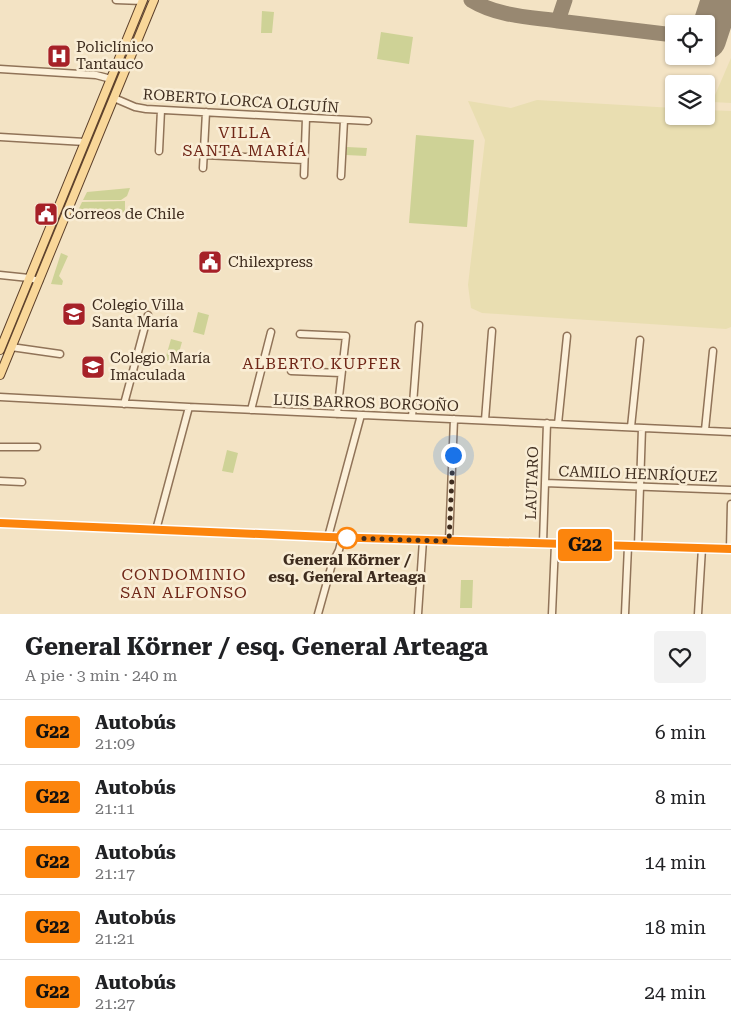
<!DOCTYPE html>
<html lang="es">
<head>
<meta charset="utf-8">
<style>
	:root { --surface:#fff; --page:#f2f2f2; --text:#202124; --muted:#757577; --line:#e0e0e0 }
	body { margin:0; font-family:"Roboto Serif",serif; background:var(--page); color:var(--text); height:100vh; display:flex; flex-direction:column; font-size:19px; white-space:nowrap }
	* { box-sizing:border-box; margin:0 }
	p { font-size:16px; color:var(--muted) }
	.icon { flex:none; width:28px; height:28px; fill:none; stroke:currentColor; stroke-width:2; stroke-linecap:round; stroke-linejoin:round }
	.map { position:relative; height:614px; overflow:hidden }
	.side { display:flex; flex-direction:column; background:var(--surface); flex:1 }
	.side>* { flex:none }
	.badge { padding:0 10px; border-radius:4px; font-size:18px; line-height:32px }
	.fabs { position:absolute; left:665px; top:15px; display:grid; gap:10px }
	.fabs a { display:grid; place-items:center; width:50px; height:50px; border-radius:5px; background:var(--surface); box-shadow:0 1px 4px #0004; font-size:25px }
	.you { position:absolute; width:25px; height:25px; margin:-12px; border:4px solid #fff; border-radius:50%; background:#1a73e8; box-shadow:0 0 0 8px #1a73e833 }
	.map>.badge { position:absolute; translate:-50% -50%; box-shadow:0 0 0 2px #fff }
	.round { display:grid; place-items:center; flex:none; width:52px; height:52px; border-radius:5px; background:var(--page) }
	.headline { display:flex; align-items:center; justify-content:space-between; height:85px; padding:0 25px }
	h1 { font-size:24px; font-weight:700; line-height:38px }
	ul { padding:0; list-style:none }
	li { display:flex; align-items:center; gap:15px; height:65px; padding:0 25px; border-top:1px solid var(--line) }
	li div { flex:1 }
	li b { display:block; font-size:19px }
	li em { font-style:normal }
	li .badge { min-width:55px; font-weight:700; text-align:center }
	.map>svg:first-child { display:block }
</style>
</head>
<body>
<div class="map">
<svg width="731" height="614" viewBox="0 0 731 614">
	<rect width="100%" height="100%" fill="#f3e3c4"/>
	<path fill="#e9deb1" d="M731,58V103L712,102Z
		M537,100L674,108V116H706V110L731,111V327L726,329L482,313L471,308L468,285L485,140L468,101L511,108Z"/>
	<path fill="#ced296" d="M262,11L274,12L272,33H261Z
		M381,32L413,37L409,64L377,59Z
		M416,135L474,140L467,227L409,223Z
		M347,147L367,148L366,156L346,155Z
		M130,188L127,196L121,200H83L87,192Z
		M125,201V211L119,215L83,214L81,218L75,217L82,202Z
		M61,253L68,256L59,276L63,281L62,285L51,284Z
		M198,312L209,315L204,335L193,332Z
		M171,339L182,342L176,363L165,360Z
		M227,450L238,453L233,473L222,471Z
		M461,580H473L472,608H460Z"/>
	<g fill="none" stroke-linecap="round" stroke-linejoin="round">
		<path stroke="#988871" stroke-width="15" d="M471,0C497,16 529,17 558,21
			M565,0L558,21L674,35
			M706,39L707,40"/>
		<path stroke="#988871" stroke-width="38" d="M707,40L720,0"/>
		<g stroke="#907358" stroke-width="9">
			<path id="minor" d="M116,0L143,1
				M0,69L96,75L111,79
				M114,98L135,107L146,109L368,121
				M0,137L85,142
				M159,151L161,110
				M204,155L304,160
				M203,168L206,112
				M304,175L306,118
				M341,176L344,120
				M0,275L29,278L39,281
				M300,334L346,336L337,414
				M11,347L60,354
				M291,371L341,373
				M0,397L189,407L731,432
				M124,404L148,315
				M251,410L271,332
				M412,417L419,325
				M485,420L492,331
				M558,424L567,336
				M631,427L640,340
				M705,430L713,351
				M0,447H37
				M0,481L22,482
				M545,483L731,490
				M0,523L328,537L731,549
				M156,530L189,407
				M328,537L361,415
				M449,541L454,419
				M543,543L547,423
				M638,546L642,428
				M730,549L731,504
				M318,614L332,564L339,550L342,538
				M418,614L423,540
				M552,614L555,544
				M625,614L628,546
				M698,614L702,548"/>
		</g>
		<g stroke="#5d412c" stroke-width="10">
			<path id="major" d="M0,350L143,0
				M0,375L154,0"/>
		</g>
		<use href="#minor" stroke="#fcf0d9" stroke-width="6"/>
		<use href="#major" stroke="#f9d799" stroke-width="8"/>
	</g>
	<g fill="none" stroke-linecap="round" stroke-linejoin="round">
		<g stroke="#fff" stroke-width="11">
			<path id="line" d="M0,523L328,537L731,549"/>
		</g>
		<use href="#line" stroke="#fc850d" stroke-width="8"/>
		<path stroke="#3e2c1e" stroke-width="5" stroke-dasharray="0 9" d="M347,538H342L449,541L453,455"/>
	</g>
	<defs>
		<g id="hospital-square" transform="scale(1.25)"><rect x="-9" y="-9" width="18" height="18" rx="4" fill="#a62128" stroke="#f9edd5"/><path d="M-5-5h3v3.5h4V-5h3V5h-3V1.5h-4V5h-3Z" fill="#fff"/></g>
		<g id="civic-square" transform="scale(1.25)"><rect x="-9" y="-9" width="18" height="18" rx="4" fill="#a62128" stroke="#f9edd5"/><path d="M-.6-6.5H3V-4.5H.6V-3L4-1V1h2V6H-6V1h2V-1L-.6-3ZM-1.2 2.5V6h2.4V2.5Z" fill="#fff"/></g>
		<g id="school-square" transform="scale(1.25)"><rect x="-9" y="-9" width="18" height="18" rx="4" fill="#a62128" stroke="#f9edd5"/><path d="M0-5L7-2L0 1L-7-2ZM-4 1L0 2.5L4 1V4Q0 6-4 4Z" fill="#fff"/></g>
	</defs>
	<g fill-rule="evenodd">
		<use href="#hospital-square" x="59" y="56"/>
		<use href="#civic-square" x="46" y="214"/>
		<use href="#civic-square" x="210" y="262"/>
		<use href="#school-square" x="74" y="314"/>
		<use href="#school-square" x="93" y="367"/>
	</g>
	<circle fill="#fff" stroke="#fc850d" stroke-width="2.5" cx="347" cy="538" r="10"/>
	<g text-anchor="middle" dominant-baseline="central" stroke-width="5" stroke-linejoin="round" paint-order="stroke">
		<g font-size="15" fill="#3e2c1e" stroke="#f9edd5" text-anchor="start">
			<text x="76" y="47">Policlínico<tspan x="76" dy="17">Tantauco</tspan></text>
			<text x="64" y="214">Correos de Chile</text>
			<text x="228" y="262">Chilexpress</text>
			<text x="92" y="305">Colegio Villa<tspan x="92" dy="17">Santa María</tspan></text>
			<text x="110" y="358">Colegio María<tspan x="110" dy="17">Imaculada</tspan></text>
		</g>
		<g font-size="15" fill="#3e2c1e" stroke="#f9edd5">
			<text transform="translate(241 101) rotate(4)">ROBERTO LORCA OLGUÍN</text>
			<text transform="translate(366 403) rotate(2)">LUIS BARROS BORGOÑO</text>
			<text transform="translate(638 474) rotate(2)">CAMILO HENRÍQUEZ</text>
			<text transform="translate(532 483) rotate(-88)">LAUTARO</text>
		</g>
		<g font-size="15" font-weight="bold" fill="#3e2c1e" stroke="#f9edd5">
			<text x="347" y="560">General Körner /<tspan x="347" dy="17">esq. General Arteaga</tspan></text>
		</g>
		<g font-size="16" letter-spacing="1" fill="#702718" stroke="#f9edd5">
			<text x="245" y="132">VILLA<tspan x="245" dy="18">SANTA MARÍA</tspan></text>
			<text x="322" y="363">ALBERTO KUPFER</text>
			<text x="184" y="574">CONDOMINIO<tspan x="184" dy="18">SAN ALFONSO</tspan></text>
		</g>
	</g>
</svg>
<div class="fabs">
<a><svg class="icon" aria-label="locate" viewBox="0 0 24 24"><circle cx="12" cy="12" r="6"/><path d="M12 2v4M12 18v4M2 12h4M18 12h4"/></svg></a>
<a><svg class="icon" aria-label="layers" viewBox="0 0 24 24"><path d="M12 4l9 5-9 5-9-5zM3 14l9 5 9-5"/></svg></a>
</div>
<div class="you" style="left:453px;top:455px"></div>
<b class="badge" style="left:585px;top:545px;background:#fc850d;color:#111">G22</b>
</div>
<section class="side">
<div class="headline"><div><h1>General Körner / esq. General Arteaga</h1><p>A pie · 3 min · 240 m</p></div><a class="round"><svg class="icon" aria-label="heart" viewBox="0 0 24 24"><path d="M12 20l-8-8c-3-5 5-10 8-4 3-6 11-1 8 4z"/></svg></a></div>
<ul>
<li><span class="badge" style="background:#fc850d;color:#111">G22</span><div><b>Autobús</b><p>21:09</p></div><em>6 min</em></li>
<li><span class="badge" style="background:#fc850d;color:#111">G22</span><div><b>Autobús</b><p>21:11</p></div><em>8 min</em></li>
<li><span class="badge" style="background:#fc850d;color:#111">G22</span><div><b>Autobús</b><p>21:17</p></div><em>14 min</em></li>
<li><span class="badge" style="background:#fc850d;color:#111">G22</span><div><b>Autobús</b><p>21:21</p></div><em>18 min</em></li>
<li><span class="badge" style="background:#fc850d;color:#111">G22</span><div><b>Autobús</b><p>21:27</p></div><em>24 min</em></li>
</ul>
</section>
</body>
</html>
